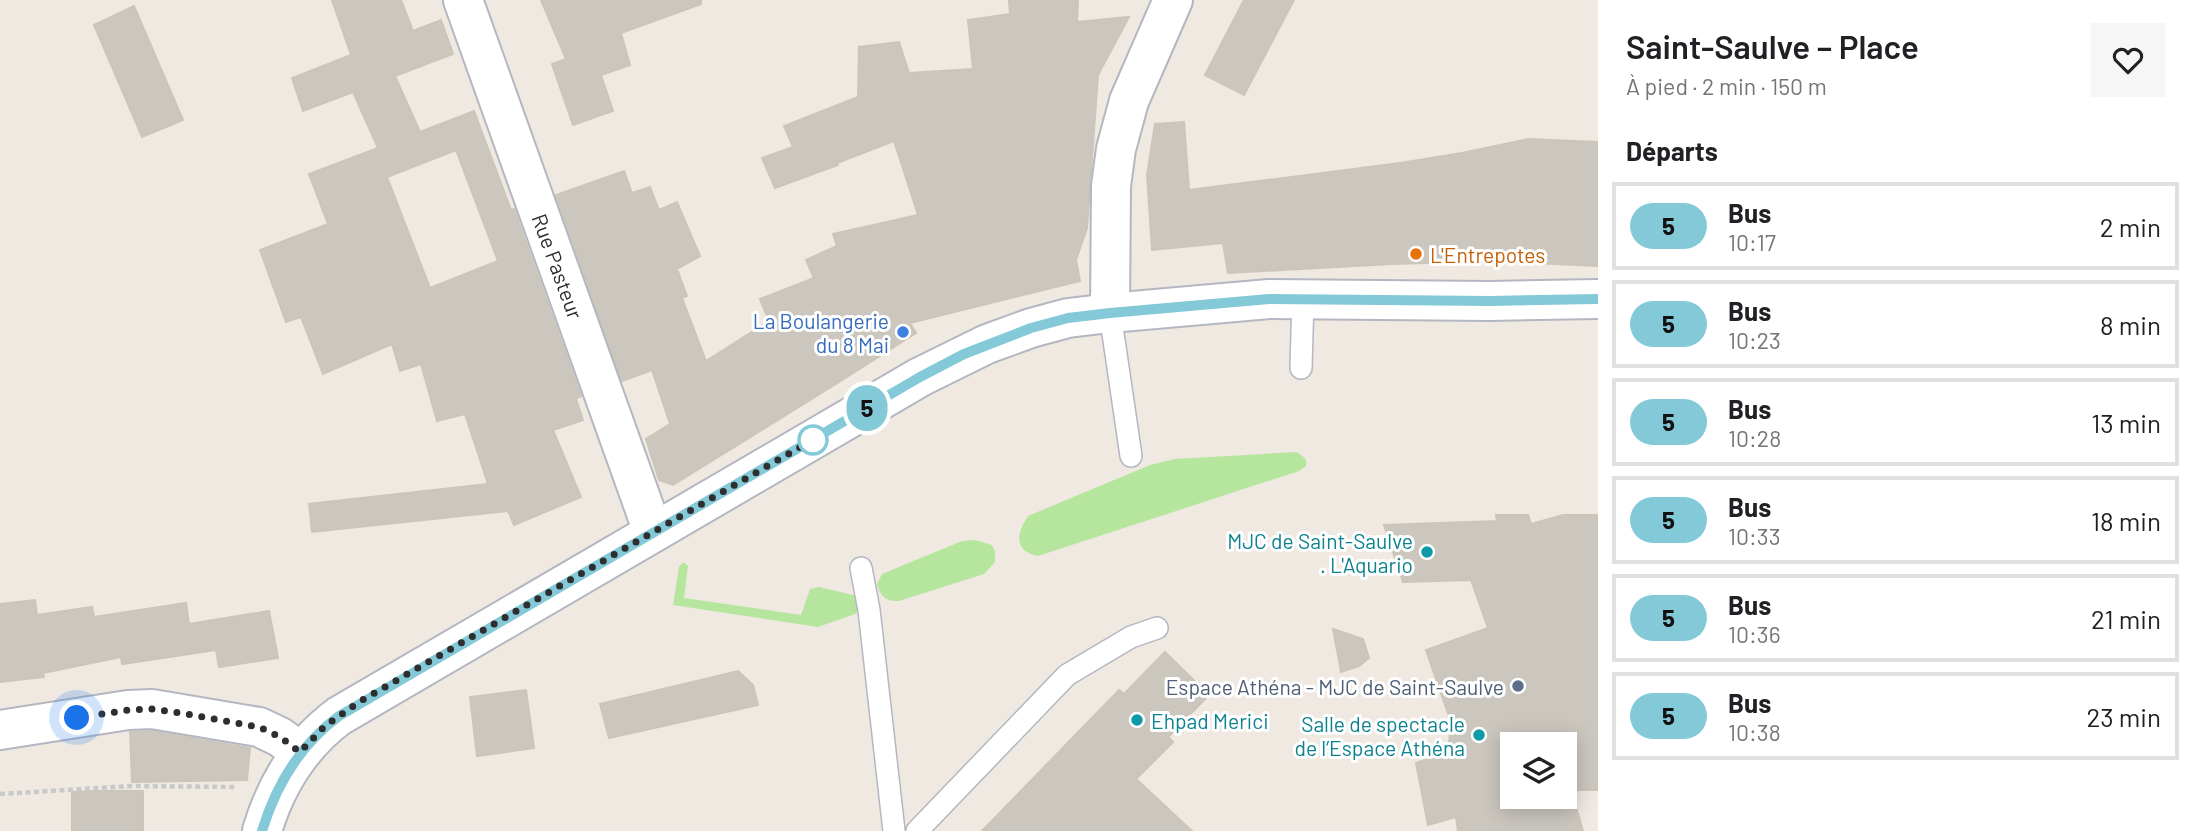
<!DOCTYPE html>
<html lang="fr">
<head>
<meta charset="utf-8">
<style>
	:root { --surface:#fff; --page:#f6f6f6; --text:#202124; --muted:#757577; --line:#e0e0e0 }
	body { margin:0; font-family:Barlow,sans-serif; background:var(--page); color:var(--text); height:100vh; display:flex; flex-direction:column; font-size:26px; white-space:nowrap }
	* { box-sizing:border-box; margin:0 }
	p { font-size:23px; color:var(--muted) }
	.icon { flex:none; width:38px; height:38px; fill:none; stroke:currentColor; stroke-width:2; stroke-linecap:round; stroke-linejoin:round }
	.map { position:relative; flex:1; overflow:hidden }
	.sheet { display:flex; flex-direction:column; background:var(--surface); width:595px }
	.sheet>* { flex:none }
	.badge { padding:0 14px; border-radius:23px; font-size:24px; line-height:46px }
	.fabs { position:absolute; left:1500px; top:732px; display:grid; gap:14px }
	.fabs a { display:grid; place-items:center; width:77px; height:77px; border-radius:0px; background:var(--surface); box-shadow:0 4px 18px #0003; font-size:35px }
	.you { position:absolute; width:35px; height:35px; margin:-18px; border:5px solid #fff; border-radius:50%; background:#1a73e8; box-shadow:0 0 0 10px #1a73e833 }
	.map>.badge { position:absolute; translate:-50% -50%; box-shadow:0 0 0 4px #fff }
	h2 { padding:0 28px; font-size:26px; line-height:63px }
	.round { display:grid; place-items:center; flex:none; width:74px; height:74px; border-radius:0px; background:var(--page) }
	.overview { display:flex; align-items:center; justify-content:space-between; height:119px; padding:0 28px }
	h1 { font-size:33px; font-weight:600; line-height:52px }
	ul { padding:0; list-style:none }
	li { display:flex; align-items:center; gap:21px; height:88px; margin:0 14px 10px; padding:0 14px; border:4px solid var(--line); border-radius:0px }
	li div { flex:1 }
	li b { display:block; font-size:26px }
	li em { font-style:normal }
	li .badge { min-width:77px; font-weight:700; text-align:center }
	main { display:flex; flex:1; min-height:0 }
	.map>svg:first-child { display:block }
</style>
</head>
<body>
<main>
<div class="map">
<svg width="1598" height="831" viewBox="0 0 1598 831">
	<rect width="100%" height="100%" fill="#efe9e1"/>
	<path fill="#b6e59e" d="M1296,452C1303,456 1307,458 1306,466L1299,471L1038,556C1014,551 1016,534 1028,516L1150,465L1175,459Z
		M975,540L992,545L995,552V562L984,574L899,601C886,602 880,596 877,584L882,574L962,541Z
		M682,563H685L688,566L684,598L801,615L810,589L819,587L857,596L859,609L855,614L818,627L673,605L679,567Z"/>
	<path fill="#cbc7bf" stroke="#cbc5ba" stroke-width="2" fill-rule="evenodd" d="M332,0H401L413,31L441,20L453,54L395,76L420,132L474,111L511,210L514,209L581,396L576,399L583,420L553,430L581,497L514,525L508,511L312,532L309,504L488,484L465,414L437,421L421,364L400,371L392,344L323,374L301,317L286,322L260,250L328,224L309,174L378,148L353,92L303,111L292,78L351,55ZM456,150L498,261L430,288L387,177Z
		M541,0H701V4L621,33L630,65L601,75L613,111L573,125L552,64L566,59Z
		M1009,0H1078L1077,22L1129,17L1098,75L1087,228L1076,260L1080,281L910,323L916,333L847,377L673,485L659,480L646,439L670,424L652,370L622,381L556,195L624,171L632,193L650,187L659,210L677,202L700,256L677,269L687,296L682,298L706,361L769,321L760,299L814,278L806,260L837,246L833,234L918,215L894,141L837,163L838,165L775,188L762,158L793,147L784,126L858,97L859,47L899,42L909,73L973,69L968,20L1010,14Z
		M1244,0H1294L1244,95L1205,75Z
		M134,6L183,120L142,137L94,25Z
		M1184,122L1189,190L1400,163L1462,153L1528,139L1598,142V266L1490,261L1392,264L1228,273L1223,243L1152,250L1147,175L1155,124Z
		M1496,515H1528L1531,524L1563,515H1598V790H1571L1583,831H1458L1456,817L1428,825L1416,763L1448,752L1451,722L1426,650L1488,628L1471,580L1403,582L1384,525L1497,521ZM1512,744H1564V796H1512Z
		M35,600L37,615L92,607L94,617L186,603L189,624L269,611L278,658L219,667L216,650L122,664L121,657L43,673L44,677L0,682V604Z
		M1333,629L1363,639L1369,658L1359,666L1341,672Z
		M1165,652L1209,695L1168,737L1173,742L1136,779L1192,831H982L1119,690L1124,694Z
		M738,671L753,685L758,705L609,738L600,704Z
		M526,690L534,748L477,756L470,697Z
		M151,731L250,748L247,780L132,782L130,732Z
		M97,791H143V831H72V792Z"/>
	<g fill="none" stroke-linecap="round" stroke-linejoin="round">
		<g stroke="#b4b7c1" stroke-width="24">
			<path id="service" d="M1110,313L1131,456
				M1301,368L1303,298
				M861,568L869,610L894,831
				M917,831L1067,675L1131,637L1157,628"/>
		</g>
		<g stroke="#b4b7c1" stroke-width="42">
			<path id="minor" d="M463,0L653,532
				M0,730L128,710L152,709L259,727L280,737L300,752"/>
		</g>
		<g stroke="#b4b7c1" stroke-width="42">
			<path id="tertiary" d="M1110,313L1111,186L1116,149L1129,101L1173,0
				M262,831C276,784 300,745 339,716L920,377L987,344L1031,328L1068,318L1110,313L1269,299L1490,301L1598,299"/>
		</g>
		<path stroke="#c9c9c9" stroke-width="4.5" stroke-dasharray="5 3.5" stroke-linecap="butt" d="M0,794L132,786L237,787"/>
		<use href="#service" stroke="#fff" stroke-width="21"/>
		<use href="#minor" stroke="#fff" stroke-width="38"/>
		<use href="#tertiary" stroke="#fff" stroke-width="38"/>
	</g>
	<g fill="none" stroke-linecap="round" stroke-linejoin="round">
		<g stroke="#fff" stroke-width="16">
			<path id="line" d="M262,831C276,785 300,745 339,716L920,377L964,354L1031,328L1068,318L1110,313L1269,299L1490,301L1598,299"/>
		</g>
		<use href="#line" stroke="#84c9d8" stroke-width="10"/>
		<path stroke="#2e2e2e" stroke-width="7" stroke-dasharray="0 12.6" d="M77,718L128,710L152,709L181,713L259,727L280,737L300,752L325,726L359,702L816,438L813,440"/>
	</g>
	<circle fill="#e8710a" stroke="#fff" stroke-width="2.5" cx="1416" cy="254" r="7"/>
	<circle fill="#3f7fe0" stroke="#fff" stroke-width="2.5" cx="903" cy="332" r="7"/>
	<circle fill="#fff" stroke="#84c9d8" stroke-width="3.5" cx="813" cy="440" r="14"/>
	<g fill="#0f9aa8" stroke="#fff" stroke-width="2.5">
		<circle cx="1427" cy="552" r="7"/>
		<circle cx="1137" cy="720" r="7"/>
		<circle cx="1479" cy="735" r="7"/>
	</g>
	<circle fill="#5c6f8a" stroke="#fff" stroke-width="2.5" cx="1518" cy="686" r="7"/>
	<g text-anchor="middle" dominant-baseline="central" stroke-width="6" stroke-linejoin="round" paint-order="stroke">
		<g font-size="21" fill="#c56008" stroke="#fff" text-anchor="start">
			<text x="1430" y="254">L'Entrepotes</text>
		</g>
		<g font-size="21" fill="#2e2e2e" stroke="#fff">
			<text transform="translate(558 266) rotate(70)">Rue Pasteur</text>
		</g>
		<g font-size="21" fill="#366cbe" stroke="#fff" text-anchor="end">
			<text x="889" y="320">La Boulangerie<tspan x="889" dy="24">du 8 Mai</tspan></text>
		</g>
		<g font-size="21" fill="#0d838f" stroke="#fff" text-anchor="end">
			<text x="1413" y="540">MJC de Saint-Saulve<tspan x="1413" dy="24">. L'Aquario</tspan></text>
			<text x="1151" y="720" text-anchor="start">Ehpad Merici</text>
			<text x="1465" y="723">Salle de spectacle<tspan x="1465" dy="24">de l’Espace Athéna</tspan></text>
		</g>
		<g font-size="21" fill="#4e5e75" stroke="#fff" text-anchor="end">
			<text x="1504" y="686">Espace Athéna - MJC de Saint-Saulve</text>
		</g>
	</g>
</svg>
<div class="fabs">
<a><svg class="icon" aria-label="layers" viewBox="0 0 24 24"><path d="M12 4l9 5-9 5-9-5zM3 14l9 5 9-5"/></svg></a>
</div>
<div class="you" style="left:77px;top:718px"></div>
<b class="badge" style="left:867px;top:408px;background:#84c9d8;color:#111">5</b>
</div>
<section class="sheet">
<div class="overview"><div><h1>Saint-Saulve – Place</h1><p>À pied · 2 min · 150 m</p></div><a class="round"><svg class="icon" aria-label="heart" viewBox="0 0 24 24"><path d="M12 20l-8-8c-3-5 5-10 8-4 3-6 11-1 8 4z"/></svg></a></div>
<h2>Départs</h2>
<ul>
<li><span class="badge" style="background:#84c9d8;color:#111">5</span><div><b>Bus</b><p>10:17</p></div><em>2 min</em></li>
<li><span class="badge" style="background:#84c9d8;color:#111">5</span><div><b>Bus</b><p>10:23</p></div><em>8 min</em></li>
<li><span class="badge" style="background:#84c9d8;color:#111">5</span><div><b>Bus</b><p>10:28</p></div><em>13 min</em></li>
<li><span class="badge" style="background:#84c9d8;color:#111">5</span><div><b>Bus</b><p>10:33</p></div><em>18 min</em></li>
<li><span class="badge" style="background:#84c9d8;color:#111">5</span><div><b>Bus</b><p>10:36</p></div><em>21 min</em></li>
<li><span class="badge" style="background:#84c9d8;color:#111">5</span><div><b>Bus</b><p>10:38</p></div><em>23 min</em></li>
</ul>
</section>
</main>
</body>
</html>
